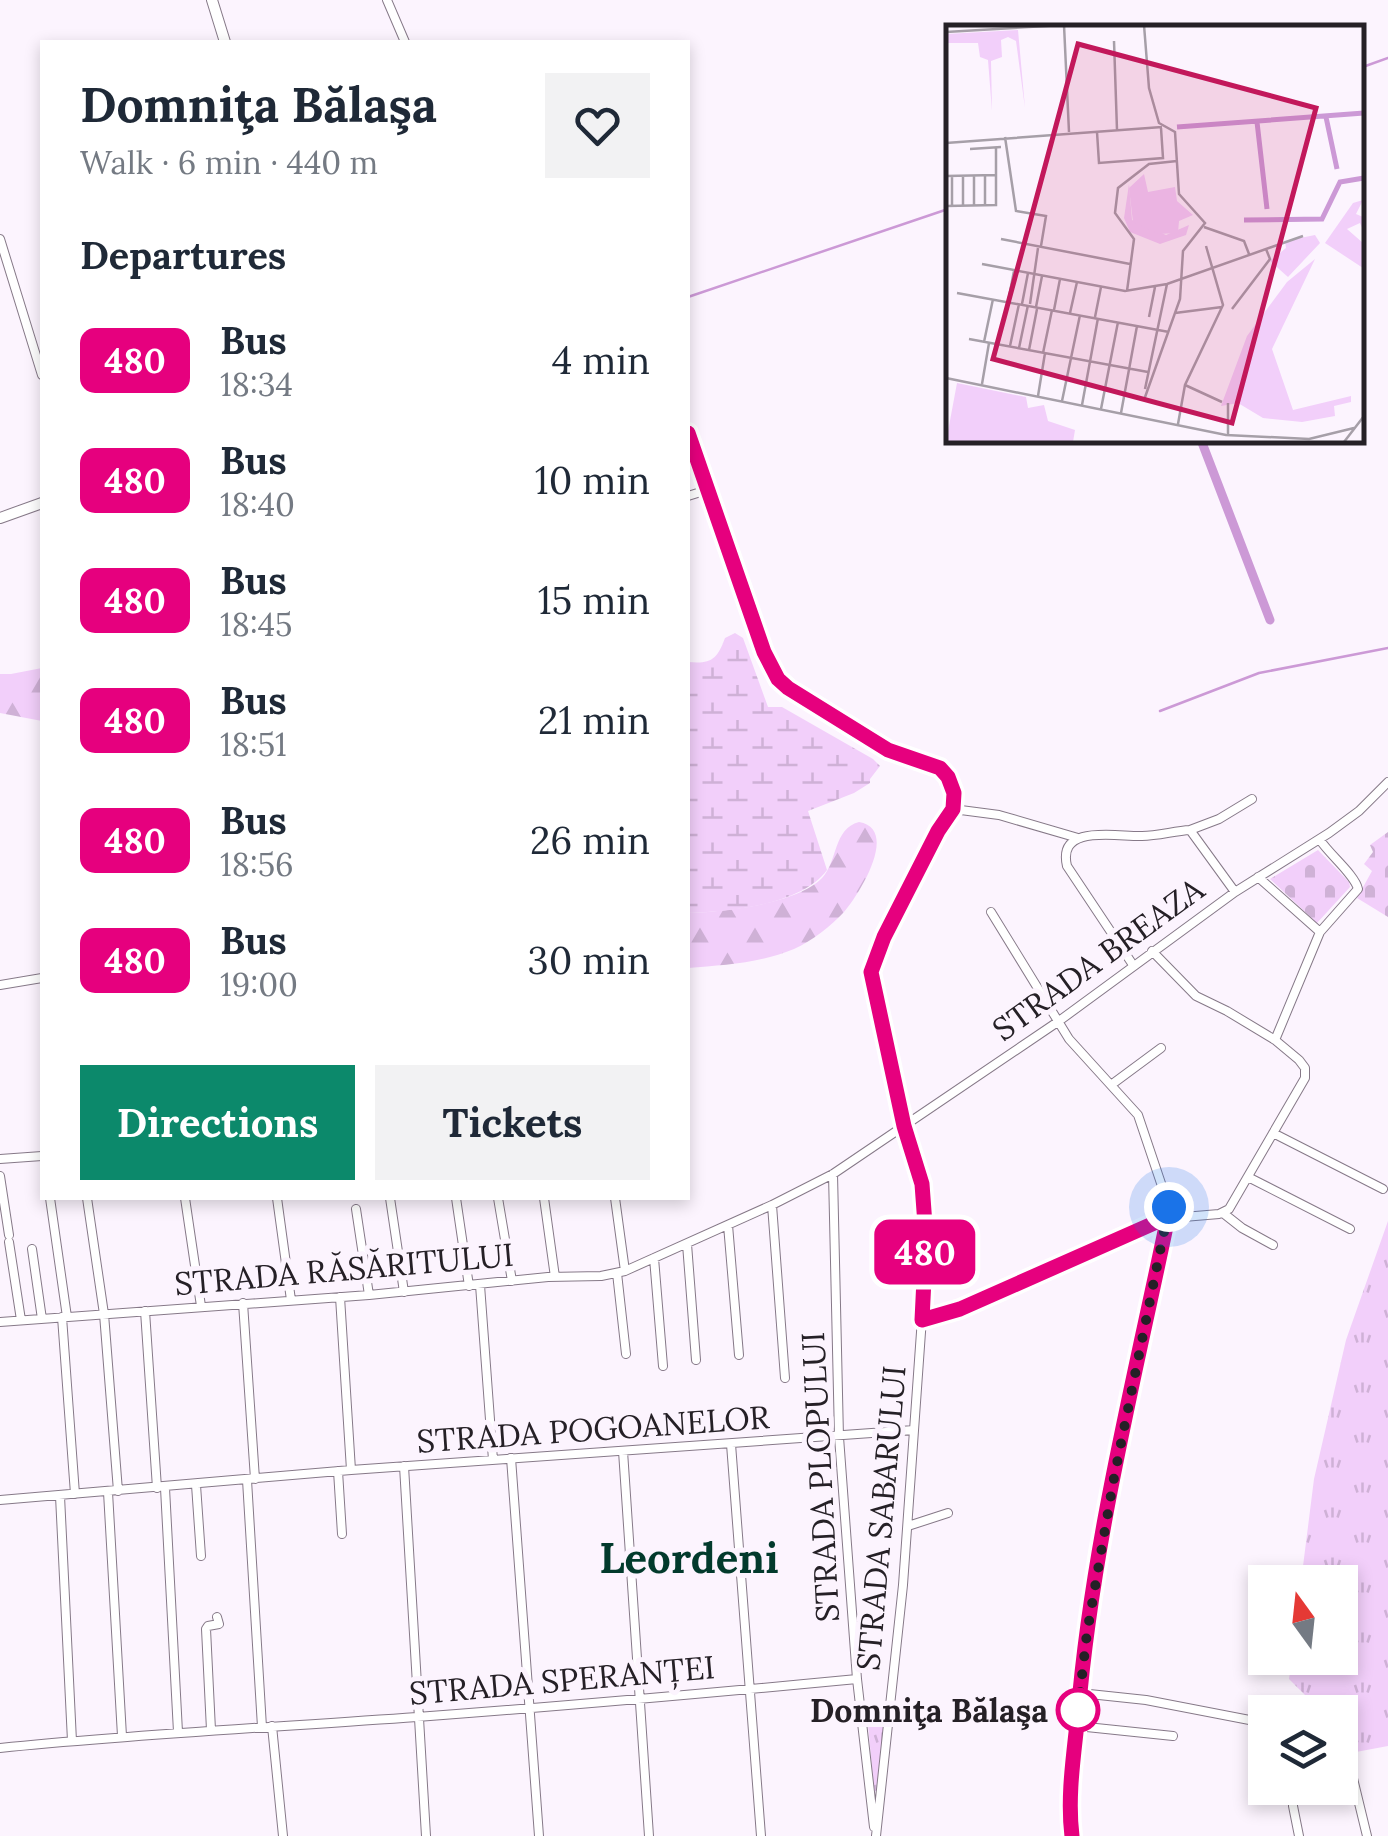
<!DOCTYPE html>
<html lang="en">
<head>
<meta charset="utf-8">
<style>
	:root { --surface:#fff; --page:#f2f2f3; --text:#1f2937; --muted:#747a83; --accent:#0c896b }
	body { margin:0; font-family:Lora,serif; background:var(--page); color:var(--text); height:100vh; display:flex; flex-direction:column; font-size:38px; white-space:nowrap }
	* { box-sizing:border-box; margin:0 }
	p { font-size:32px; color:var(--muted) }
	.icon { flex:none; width:55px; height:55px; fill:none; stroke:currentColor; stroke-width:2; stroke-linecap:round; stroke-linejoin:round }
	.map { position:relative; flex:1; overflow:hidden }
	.details { position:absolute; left:40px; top:40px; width:650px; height:1160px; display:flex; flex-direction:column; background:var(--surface); border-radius:0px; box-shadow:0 5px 15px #0003 }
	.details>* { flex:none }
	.badge { padding:0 20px; border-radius:15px; font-size:35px; line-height:65px }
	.needle { width:65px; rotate:345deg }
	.tools { position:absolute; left:1248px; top:1565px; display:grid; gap:20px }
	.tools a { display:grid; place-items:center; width:110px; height:110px; border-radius:0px; background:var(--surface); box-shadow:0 5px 15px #0003; font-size:50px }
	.you { position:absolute; width:50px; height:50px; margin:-25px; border:8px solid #fff; border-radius:50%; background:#1a73e8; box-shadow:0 0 0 15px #1a73e833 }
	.map>.badge { position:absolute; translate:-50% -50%; box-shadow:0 0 0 5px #fff }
	h2 { padding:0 40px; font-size:38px; line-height:90px }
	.round { display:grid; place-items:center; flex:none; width:105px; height:105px; border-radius:0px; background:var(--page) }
	.headline { display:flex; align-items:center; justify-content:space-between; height:170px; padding:0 40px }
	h1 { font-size:48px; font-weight:700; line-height:75px }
	.cta { display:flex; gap:20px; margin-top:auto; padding:20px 40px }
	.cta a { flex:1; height:115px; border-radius:0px; background:var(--accent); color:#fff; font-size:40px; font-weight:700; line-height:115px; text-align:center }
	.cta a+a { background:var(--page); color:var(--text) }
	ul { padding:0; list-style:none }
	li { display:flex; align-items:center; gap:30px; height:120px; padding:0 40px }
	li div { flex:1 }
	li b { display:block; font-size:38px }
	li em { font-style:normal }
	li .badge { min-width:110px; font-weight:700; text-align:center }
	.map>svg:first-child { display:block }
</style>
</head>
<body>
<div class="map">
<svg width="1388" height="1836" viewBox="0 0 1388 1836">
	<defs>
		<pattern id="grass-tufts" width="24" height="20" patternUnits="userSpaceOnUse" patternTransform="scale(2.5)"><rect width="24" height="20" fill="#f2cffa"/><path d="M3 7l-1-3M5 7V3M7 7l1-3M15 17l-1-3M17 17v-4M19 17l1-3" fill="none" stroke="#cfb1d6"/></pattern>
		<pattern id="forest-firs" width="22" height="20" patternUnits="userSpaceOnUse" patternTransform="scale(2.5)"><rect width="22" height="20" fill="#f2cffa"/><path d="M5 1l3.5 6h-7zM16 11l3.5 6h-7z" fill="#cfb1d6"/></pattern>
		<pattern id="wetland-marsh" width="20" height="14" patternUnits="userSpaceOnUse" patternTransform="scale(2.5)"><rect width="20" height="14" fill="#f2cffa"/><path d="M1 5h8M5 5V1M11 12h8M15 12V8" fill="none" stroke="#cfb1d6"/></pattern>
		<pattern id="cemetery-stones" width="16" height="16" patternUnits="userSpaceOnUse" patternTransform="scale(2.5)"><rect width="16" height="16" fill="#f2cffa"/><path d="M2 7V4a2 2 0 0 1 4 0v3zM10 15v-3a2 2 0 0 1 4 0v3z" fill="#cfb1d6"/></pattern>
	</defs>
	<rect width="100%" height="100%" fill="#fcf4fe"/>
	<path fill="url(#grass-tufts)" d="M1388,1221V1746L1340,1755V1712H1318V1708L1289,1679L1292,1658H1340V1582H1301L1314,1479L1346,1340Z
		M884,1723L876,1791H874L868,1724Z"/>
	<path fill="url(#forest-firs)" d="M42,668V721L0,713V674H11Z
		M859,822C900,829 859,895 844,912C831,926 812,941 794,949C760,963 724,965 688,968V913C722,912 797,904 822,878C838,861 833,829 859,822Z"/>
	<path fill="url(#wetland-marsh)" d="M735,633L743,638L768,707H782L873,759L880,766L870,779V783L854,793L808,811L827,870C802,905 728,912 688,913V662C711,664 717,660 725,638Z"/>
	<path fill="url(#cemetery-stones)" d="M1388,832V917L1357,898L1372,871L1364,864L1373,852L1370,845Z
		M1318,850L1349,882L1350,887L1317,923L1270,879Z"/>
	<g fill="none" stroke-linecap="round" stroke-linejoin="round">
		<path stroke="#cc99d6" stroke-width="2.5" d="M1360,68L1388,58
			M688,297L948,209
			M1160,711L1259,673L1388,648"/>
		<path stroke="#cc99d6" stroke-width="9" d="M1201,440L1270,620"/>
		<g stroke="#867988" stroke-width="10">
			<path id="street" d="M387,0L405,42
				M0,239L42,375
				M688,433L764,652L779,679L799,696L888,749L940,768L951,782L955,798L953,809L938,831L877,952L871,971L904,1127L920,1174L926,1238L923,1304L903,1585L876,1836
				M688,496L707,490
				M953,809L999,815L1078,838
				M1190,830L1219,819L1252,799
				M1258,877L1320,932
				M991,912L1069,1039L1138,1115L1169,1207L1114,1478L1091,1612L1080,1693L1071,1795L1072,1836
				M1133,965L1067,866C1057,823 1118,837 1142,836C1158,836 1174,831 1190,830L1235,892
				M0,985L42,978
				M1275,1040L1320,932L1358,889C1355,875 1330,855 1320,840
				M1111,1085L1161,1048
				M1273,1133L1383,1189
				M0,1159L42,1156
				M833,1174L839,1437L857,1679L874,1827
				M0,1176L9,1235
				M1248,1177L1350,1229
				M50,1198L67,1317
				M87,1198L104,1314L118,1491
				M185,1198L201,1306
				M277,1198L291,1300
				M390,1198L404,1292
				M456,1198L469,1286
				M498,1198L512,1281
				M544,1198L555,1277
				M615,1198L625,1271
				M772,1205L785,1378
				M356,1209L369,1295
				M1223,1213L1242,1228L1273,1245
				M728,1225L739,1355
				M9,1242L21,1320
				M687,1244L696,1360
				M32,1249L42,1319
				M654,1258L663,1366
				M617,1273L626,1354
				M480,1285L493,1460
				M340,1297L351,1470
				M243,1303L255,1479
				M145,1311L157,1488
				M62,1317L75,1494
				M922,1320L960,1309L1160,1219L1219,1214L1229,1209L1305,1078V1068L1299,1060L1275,1040L1227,1011L1196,996L1152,951
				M0,1322L369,1295L548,1277L601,1276L625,1271L772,1205L833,1174L1059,1021L1235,892L1329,833L1359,811L1388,782
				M731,1444L761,1836
				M623,1451L649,1836
				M511,1458L539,1836
				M404,1466L426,1836
				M338,1471L342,1534
				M247,1480L262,1727
				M196,1485L201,1556
				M165,1488L178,1732
				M108,1492L122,1736
				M60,1496L72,1741
				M0,1500L351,1470L914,1430
				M908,1526L948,1513
				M1080,1693L1146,1700L1265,1723
				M272,1726L283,1836
				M1077,1726L1173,1736
				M211,1730L206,1629L208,1626L219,1624L217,1617
				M1340,1739L1349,1762L1367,1836
				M0,1748C139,1734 278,1727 417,1717C564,1706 710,1693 857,1679
				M1293,1791V1806L1299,1836"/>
		</g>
		<g stroke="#867988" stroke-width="12">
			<path id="secondary" d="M212,0L225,42
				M0,518L42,503"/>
		</g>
		<use href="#street" stroke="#fff" stroke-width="8"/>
		<use href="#secondary" stroke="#fff" stroke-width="10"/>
	</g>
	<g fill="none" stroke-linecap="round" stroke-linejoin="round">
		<g stroke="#fff" stroke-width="22">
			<path id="line" d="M688,433L764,652L778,679L788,688L888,750L940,768L948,777L954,793L953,809L938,831L884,937L871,972L904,1126L922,1184L926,1238L922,1320L960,1309L1168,1217C1134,1381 1092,1546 1078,1714C1074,1754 1067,1796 1072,1836"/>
		</g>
		<use href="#line" stroke="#e6007e" stroke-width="15"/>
		<path stroke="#252026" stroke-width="10" stroke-dasharray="0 18" d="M1078,1710L1087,1633L1114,1478L1169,1207"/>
	</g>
	<circle fill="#fff" stroke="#e6007e" stroke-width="5" cx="1078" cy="1710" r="20"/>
	<g text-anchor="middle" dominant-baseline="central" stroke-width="10" stroke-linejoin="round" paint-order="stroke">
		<g font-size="32" fill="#252026" stroke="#fcf4fe">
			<text transform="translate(1098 959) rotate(-36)">STRADA BREAZA</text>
			<text transform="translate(344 1269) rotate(-5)">STRADA RĂSĂRITULUI</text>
			<text transform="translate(593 1429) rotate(-4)">STRADA POGOANELOR</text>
			<text transform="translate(820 1477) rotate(-93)">STRADA PLOPULUI</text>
			<text transform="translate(881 1518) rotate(-85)">STRADA SABARULUI</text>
			<text transform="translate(562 1680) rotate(-5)">STRADA SPERANȚEI</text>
		</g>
		<g font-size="32" font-weight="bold" fill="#252026" stroke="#fcf4fe" text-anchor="end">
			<text x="1048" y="1710">Domniţa Bălaşa</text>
		</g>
		<g font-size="42" font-weight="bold" fill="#023a2c" stroke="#fcf4fe">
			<text x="689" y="1558">Leordeni</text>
		</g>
	</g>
	<g transform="translate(946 25)">
		<rect width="418" height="418" fill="#fcf4fe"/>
		<path d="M72,5L79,83L70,16L62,12L55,15L56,32L45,36L46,86L42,35L34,32L32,18H0V9ZM369,234L326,324L347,385L405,371V377L388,381L389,391L356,397L317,393L292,378L275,381L301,311L341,257ZM11,358L80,372L82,383L98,380L102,396L129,405L127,417H0Z" fill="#f2cffa"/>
		<path d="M183,159L186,195L220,210L243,200L240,210L214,219L184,207L178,193Z" fill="#f2cffa"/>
		<path d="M198,149L202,167L229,162L231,176L247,190L233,196L232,208L213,209L187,197L183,163ZM417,175L410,189L417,192V205L414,198L401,204L417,218V243L379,218L407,178Z" fill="#f2cffa"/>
		<path d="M369,210L374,218L342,252L324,236L340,223L339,216Z" fill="#f2cffa"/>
		<path fill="none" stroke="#cc99d6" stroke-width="5" d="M380,92L391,144M311,97L321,184M231,102L418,88M298,195L376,194L394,157L418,153"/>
		<path fill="none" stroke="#a69fa8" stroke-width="2.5" d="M118,0L123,107M0,7L117,0M168,16L171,105M151,107L153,138L217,133L215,103M59,112L70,186L100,191L95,221M0,118L216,102M24,124L55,122M0,151L50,150M6,151V181M17,151V181M0,181L50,180V122M28,181V150M39,181V150M258,202L298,216L303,229M55,214L184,239M36,239L179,266L221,259L357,211M181,266L188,214L169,188L172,163L203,139L231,136M11,268L223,307M62,277L68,246M76,279L82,248M84,279L92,223M90,282L96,251M286,284L324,234L320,224M108,285L114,254M124,288L131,257M229,288L276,282M149,292L155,262M203,292L209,262M23,314L202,347M38,317L47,274M64,321L73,279M73,323L82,280M83,325L91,284M97,328L106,285M0,353L280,410L363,414L408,403M36,359L43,318M239,360L276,377M199,364L221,259M92,371L99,328M198,375L234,274L237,226L259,198L233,169L229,107L213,98L203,63L198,0M116,376L134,290M136,380L152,293M155,384L172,297M175,388L191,301M232,399L239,360L277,280L260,221M282,410V378M398,417L418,391"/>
		<path fill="#c2185b" fill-opacity="0.15" stroke="#c2185b" stroke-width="5" d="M132,19L370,83L286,398L47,334Z"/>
		<rect width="418" height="418" fill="none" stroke="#252026" stroke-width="5"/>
	</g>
</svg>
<div class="tools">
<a><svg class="needle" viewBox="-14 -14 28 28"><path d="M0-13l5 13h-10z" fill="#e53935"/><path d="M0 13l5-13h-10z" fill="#747a83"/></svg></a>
<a><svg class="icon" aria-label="layers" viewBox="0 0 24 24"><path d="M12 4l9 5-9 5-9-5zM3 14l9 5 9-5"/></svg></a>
</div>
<div class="you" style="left:1169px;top:1207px"></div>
<b class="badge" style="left:925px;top:1252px;background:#e6007e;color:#fff">480</b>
<section class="details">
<div class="headline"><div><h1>Domniţa Bălaşa</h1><p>Walk · 6 min · 440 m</p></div><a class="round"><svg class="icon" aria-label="heart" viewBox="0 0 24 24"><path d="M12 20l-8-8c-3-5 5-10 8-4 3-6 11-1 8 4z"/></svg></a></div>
<h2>Departures</h2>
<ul>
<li><span class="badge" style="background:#e6007e;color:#fff">480</span><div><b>Bus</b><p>18:34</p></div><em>4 min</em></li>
<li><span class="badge" style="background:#e6007e;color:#fff">480</span><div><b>Bus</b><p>18:40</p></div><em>10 min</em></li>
<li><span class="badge" style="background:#e6007e;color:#fff">480</span><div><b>Bus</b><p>18:45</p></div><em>15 min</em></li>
<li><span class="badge" style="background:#e6007e;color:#fff">480</span><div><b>Bus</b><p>18:51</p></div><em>21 min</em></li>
<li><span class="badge" style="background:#e6007e;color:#fff">480</span><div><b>Bus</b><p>18:56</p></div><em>26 min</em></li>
<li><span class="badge" style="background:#e6007e;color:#fff">480</span><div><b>Bus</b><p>19:00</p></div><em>30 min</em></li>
</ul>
<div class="cta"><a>Directions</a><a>Tickets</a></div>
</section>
</div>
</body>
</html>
